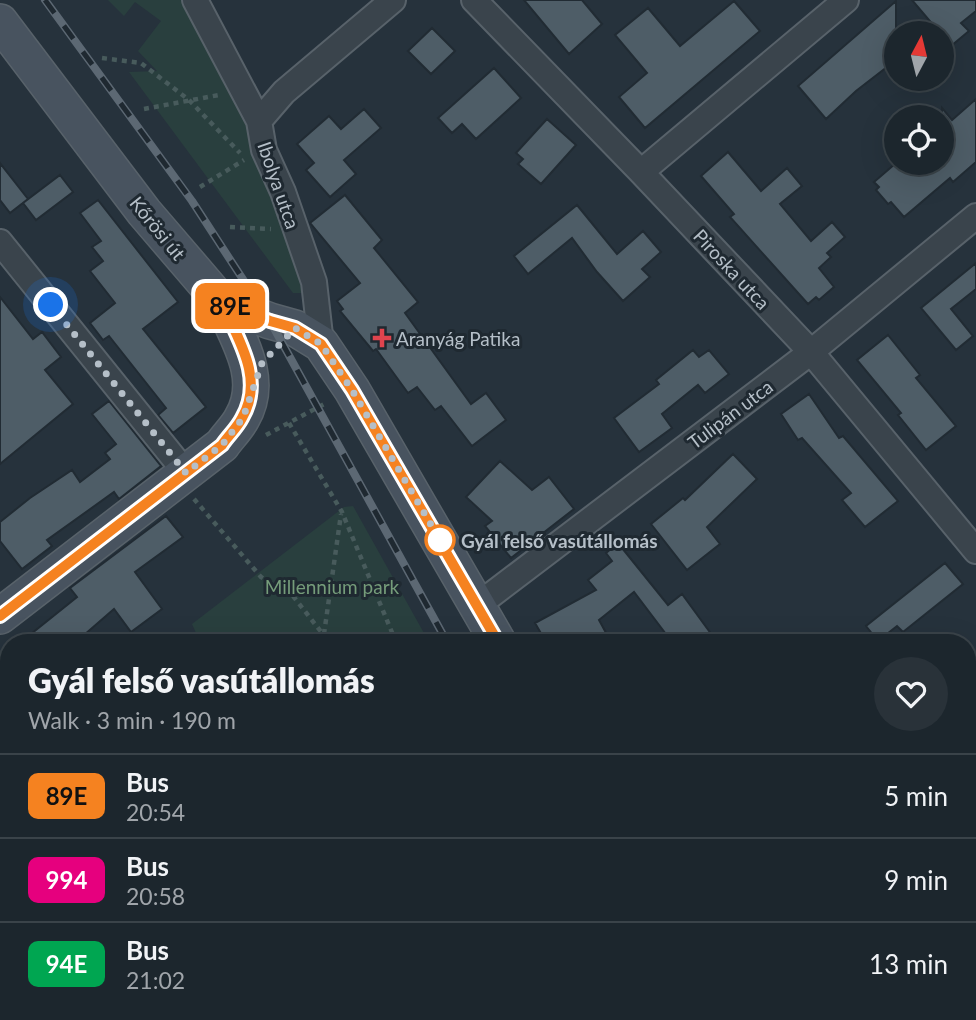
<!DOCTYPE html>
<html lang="en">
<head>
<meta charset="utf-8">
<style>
	:root { --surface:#1c262d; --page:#293239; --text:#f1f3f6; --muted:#a0a5aa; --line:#3a4349 }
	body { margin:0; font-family:Lato,sans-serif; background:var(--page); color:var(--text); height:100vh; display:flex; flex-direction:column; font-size:26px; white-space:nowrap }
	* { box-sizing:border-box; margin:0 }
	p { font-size:23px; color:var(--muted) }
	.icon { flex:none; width:38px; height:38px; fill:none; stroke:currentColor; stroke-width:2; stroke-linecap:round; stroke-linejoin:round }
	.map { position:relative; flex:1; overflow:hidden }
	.drawer { position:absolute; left:0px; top:634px; width:976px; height:387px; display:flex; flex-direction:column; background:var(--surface); border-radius:28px 28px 0 0; box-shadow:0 7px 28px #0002,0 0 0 2px var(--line) }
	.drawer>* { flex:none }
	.badge { padding:0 14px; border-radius:10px; font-size:24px; line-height:46px }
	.needle { width:46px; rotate:7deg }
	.tools { position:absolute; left:884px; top:21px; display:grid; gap:14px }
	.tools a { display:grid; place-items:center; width:70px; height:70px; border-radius:50%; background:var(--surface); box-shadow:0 7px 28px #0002,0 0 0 2px var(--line); font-size:35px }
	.you { position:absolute; width:35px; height:35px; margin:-18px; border:5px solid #fff; border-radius:50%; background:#1a73e8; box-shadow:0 0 0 10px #1a73e833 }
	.map>.badge { position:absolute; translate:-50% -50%; box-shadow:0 0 0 4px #fff }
	.round { display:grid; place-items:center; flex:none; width:74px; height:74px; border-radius:37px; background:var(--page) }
	.head { display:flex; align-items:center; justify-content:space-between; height:119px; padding:0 28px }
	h1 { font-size:33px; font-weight:800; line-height:52px }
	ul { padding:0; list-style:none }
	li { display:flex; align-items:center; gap:21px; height:84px; padding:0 28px; border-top:2px solid var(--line) }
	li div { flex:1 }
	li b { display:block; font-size:26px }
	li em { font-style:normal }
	li .badge { min-width:77px; font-weight:700; text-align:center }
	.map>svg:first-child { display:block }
</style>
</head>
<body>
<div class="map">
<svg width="976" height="1020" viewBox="0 0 976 1020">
	<rect width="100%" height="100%" fill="#26323c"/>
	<path fill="#293f3e" d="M108,0H187L242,108L302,272L304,293H293L129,72L157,71L138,51L161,21L135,2L124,16Z
		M353,506L429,642H200L192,624L344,507Z
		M392,1012H638L643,1020H397Z"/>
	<path fill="#4e5d67" stroke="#212b33" stroke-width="2" d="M524,0H582L602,24L569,54Z
		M912,0H976V11L961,23L969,31L951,46Z
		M734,1L760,31L645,128L619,97L647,73L615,35L648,8L680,46Z
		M896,1V60L856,91L826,119L798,86Z
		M432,28L455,51L431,74L408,51Z
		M494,68L521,98L476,139L462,124L452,133L438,118Z
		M976,99V162L953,182L950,178L904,217L891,202L888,204L876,190L879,187L874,182L896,163H942V108L952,120Z
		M364,109L381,128L344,160L356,174L330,197L306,170L314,163L297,144L329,116L341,129Z
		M547,119L576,145L541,184L518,164L523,159L516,153Z
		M728,152L761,191L787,168L802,186L780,204L811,241L832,222L845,237L827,253L831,257L819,268L834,287L819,300L816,297L808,304L730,217L734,214L701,176Z
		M0,163L28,199L10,213L0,200Z
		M60,175L73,192L36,220L23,203Z
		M345,195L382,240L374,248L418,302L405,313L471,404L486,393L506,420L472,446L441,406L435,410L417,387L408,393L376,349L373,351L340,311L343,309L337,301L360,283L310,223Z
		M98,200L178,302L143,329L206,407L173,433L158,415L166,408L109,336L103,340L90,323L115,303L90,271L103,261L92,247L101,241L80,213Z
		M577,205L617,254L643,231L661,252L642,269L650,277L623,301L597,272L572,238L528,274L514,256Z
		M976,263V289L951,309L973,336L956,350L921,308Z
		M0,297L33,339L42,332L61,357L45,370L73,404L0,464Z
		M888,335L920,375L916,378L956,426L926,450L898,415L901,413L857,360Z
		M693,350L699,357L709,350L729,374L705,393L698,385L662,414L672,428L639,452L614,418L659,384L656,380Z
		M809,394L839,438L843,436L898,501L865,527L842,500L851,493L802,438L798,440L781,414Z
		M109,401L161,466L119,499L114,492L47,540L52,546L22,569L0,541V522L30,498L72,470L80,482L110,459L105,453L116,444L92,414Z
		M733,454L757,479L707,527L720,544L687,570L651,524L683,498L685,500Z
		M500,461L532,490L549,477L574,509L511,558L485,526L492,521L466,497Z
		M166,516L183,537L135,572L162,609L131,632L114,609L76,642H21L77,597L70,588Z
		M618,543L668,605L682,594L717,642H672L634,592L599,620L611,642H546L535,623L596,590L588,580L612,561L606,553Z
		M945,563L963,584L903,632L897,626L878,641L866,626Z"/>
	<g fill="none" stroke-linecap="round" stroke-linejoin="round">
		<g stroke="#58626a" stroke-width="28">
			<path id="street" d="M195,0L259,121
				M474,0L641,172L811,352L976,551
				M641,172L846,0
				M0,242L186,473
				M321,344L314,282L283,192L264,150L259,121L284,92L393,0
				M478,605L811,352L976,216
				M968,721L976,715
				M0,772L9,783
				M196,1012L203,1020"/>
		</g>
		<g stroke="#58626a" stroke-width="38">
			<path id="secondary" d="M0,22L144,212L222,303L270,321L295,328L321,344L352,390L498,642
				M0,616L222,445C228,436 237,428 242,418C265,379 238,339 222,303
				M706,1012L711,1020"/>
		</g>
		<path stroke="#485b5c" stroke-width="4.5" stroke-dasharray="5 5" stroke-linecap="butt" d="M102,58L141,63L189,100L240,153
			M144,109L219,95
			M200,187L244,160
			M230,227L271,229
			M289,423L342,512L396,642
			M266,435L326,403
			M194,499L261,577L293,596L329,642
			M324,634L341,514
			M561,1012L572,1020"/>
		<use href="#street" stroke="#3a444c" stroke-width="24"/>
		<use href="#secondary" stroke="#48535f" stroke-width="35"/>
		<g stroke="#5c6873" stroke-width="8">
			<path id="rail" d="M45,0L192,201L270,321L447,642
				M649,1012L654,1020"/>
		</g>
		<use href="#rail" stroke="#1f2931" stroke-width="5" stroke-dasharray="16" stroke-linecap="butt"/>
	</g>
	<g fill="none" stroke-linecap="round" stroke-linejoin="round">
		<g stroke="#fff" stroke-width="16">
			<path id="line" d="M0,616L222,445C228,436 237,428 242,418C265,379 238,339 222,303L270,321L295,328L321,344L352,390L498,642"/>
		</g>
		<use href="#line" stroke="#f58220" stroke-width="10"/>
		<path stroke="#b5bfc8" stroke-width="7" stroke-dasharray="0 12.6" d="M51,305L186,473L222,445L243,418L262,363L295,328L321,344L352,390L440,540"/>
	</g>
	<path fill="#e0444e" stroke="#1f2931" stroke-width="2.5" d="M378.5 327.5h7v7h7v7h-7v7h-7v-7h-7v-7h7z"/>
	<circle fill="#fff" stroke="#f58220" stroke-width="3.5" cx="440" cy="540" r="14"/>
	<g text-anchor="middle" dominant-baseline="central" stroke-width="6" stroke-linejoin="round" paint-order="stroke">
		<g font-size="19" fill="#b5bfc8" stroke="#1f2931">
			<text transform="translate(279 185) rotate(71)">Ibolya utca</text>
			<text transform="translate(158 228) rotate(51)">Kőrösi út</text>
			<text transform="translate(732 269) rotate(47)">Piroska utca</text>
			<text transform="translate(730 414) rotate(-37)">Tulipán utca</text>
		</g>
		<g font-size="19" fill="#b5bfc8" stroke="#1f2931" text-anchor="start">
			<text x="396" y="338">Aranyág Patika</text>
		</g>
		<g font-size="19" font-weight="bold" fill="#b5bfc8" stroke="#1f2931" text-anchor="start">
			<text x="461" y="540">Gyál felső vasútállomás</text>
		</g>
		<g font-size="19" fill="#759c7a" stroke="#1f2931">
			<text x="332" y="586">Millennium park</text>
		</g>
	</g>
</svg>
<div class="tools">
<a><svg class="needle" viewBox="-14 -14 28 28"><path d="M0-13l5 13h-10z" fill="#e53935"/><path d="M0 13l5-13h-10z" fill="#a0a5aa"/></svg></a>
<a><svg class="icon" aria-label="locate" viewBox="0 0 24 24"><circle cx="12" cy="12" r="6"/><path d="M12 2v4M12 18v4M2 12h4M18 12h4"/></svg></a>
</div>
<div class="you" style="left:51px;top:305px"></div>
<b class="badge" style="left:230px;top:306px;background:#f58220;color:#111">89E</b>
<section class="drawer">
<div class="head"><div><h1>Gyál felső vasútállomás</h1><p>Walk · 3 min · 190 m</p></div><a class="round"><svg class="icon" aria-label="heart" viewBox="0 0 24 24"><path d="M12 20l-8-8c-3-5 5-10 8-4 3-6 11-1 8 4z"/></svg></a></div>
<ul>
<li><span class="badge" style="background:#f58220;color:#111">89E</span><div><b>Bus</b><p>20:54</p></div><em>5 min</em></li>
<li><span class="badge" style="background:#e6007e;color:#fff">994</span><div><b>Bus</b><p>20:58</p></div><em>9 min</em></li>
<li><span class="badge" style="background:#00a651;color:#fff">94E</span><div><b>Bus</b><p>21:02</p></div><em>13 min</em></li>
</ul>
</section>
</div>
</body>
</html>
